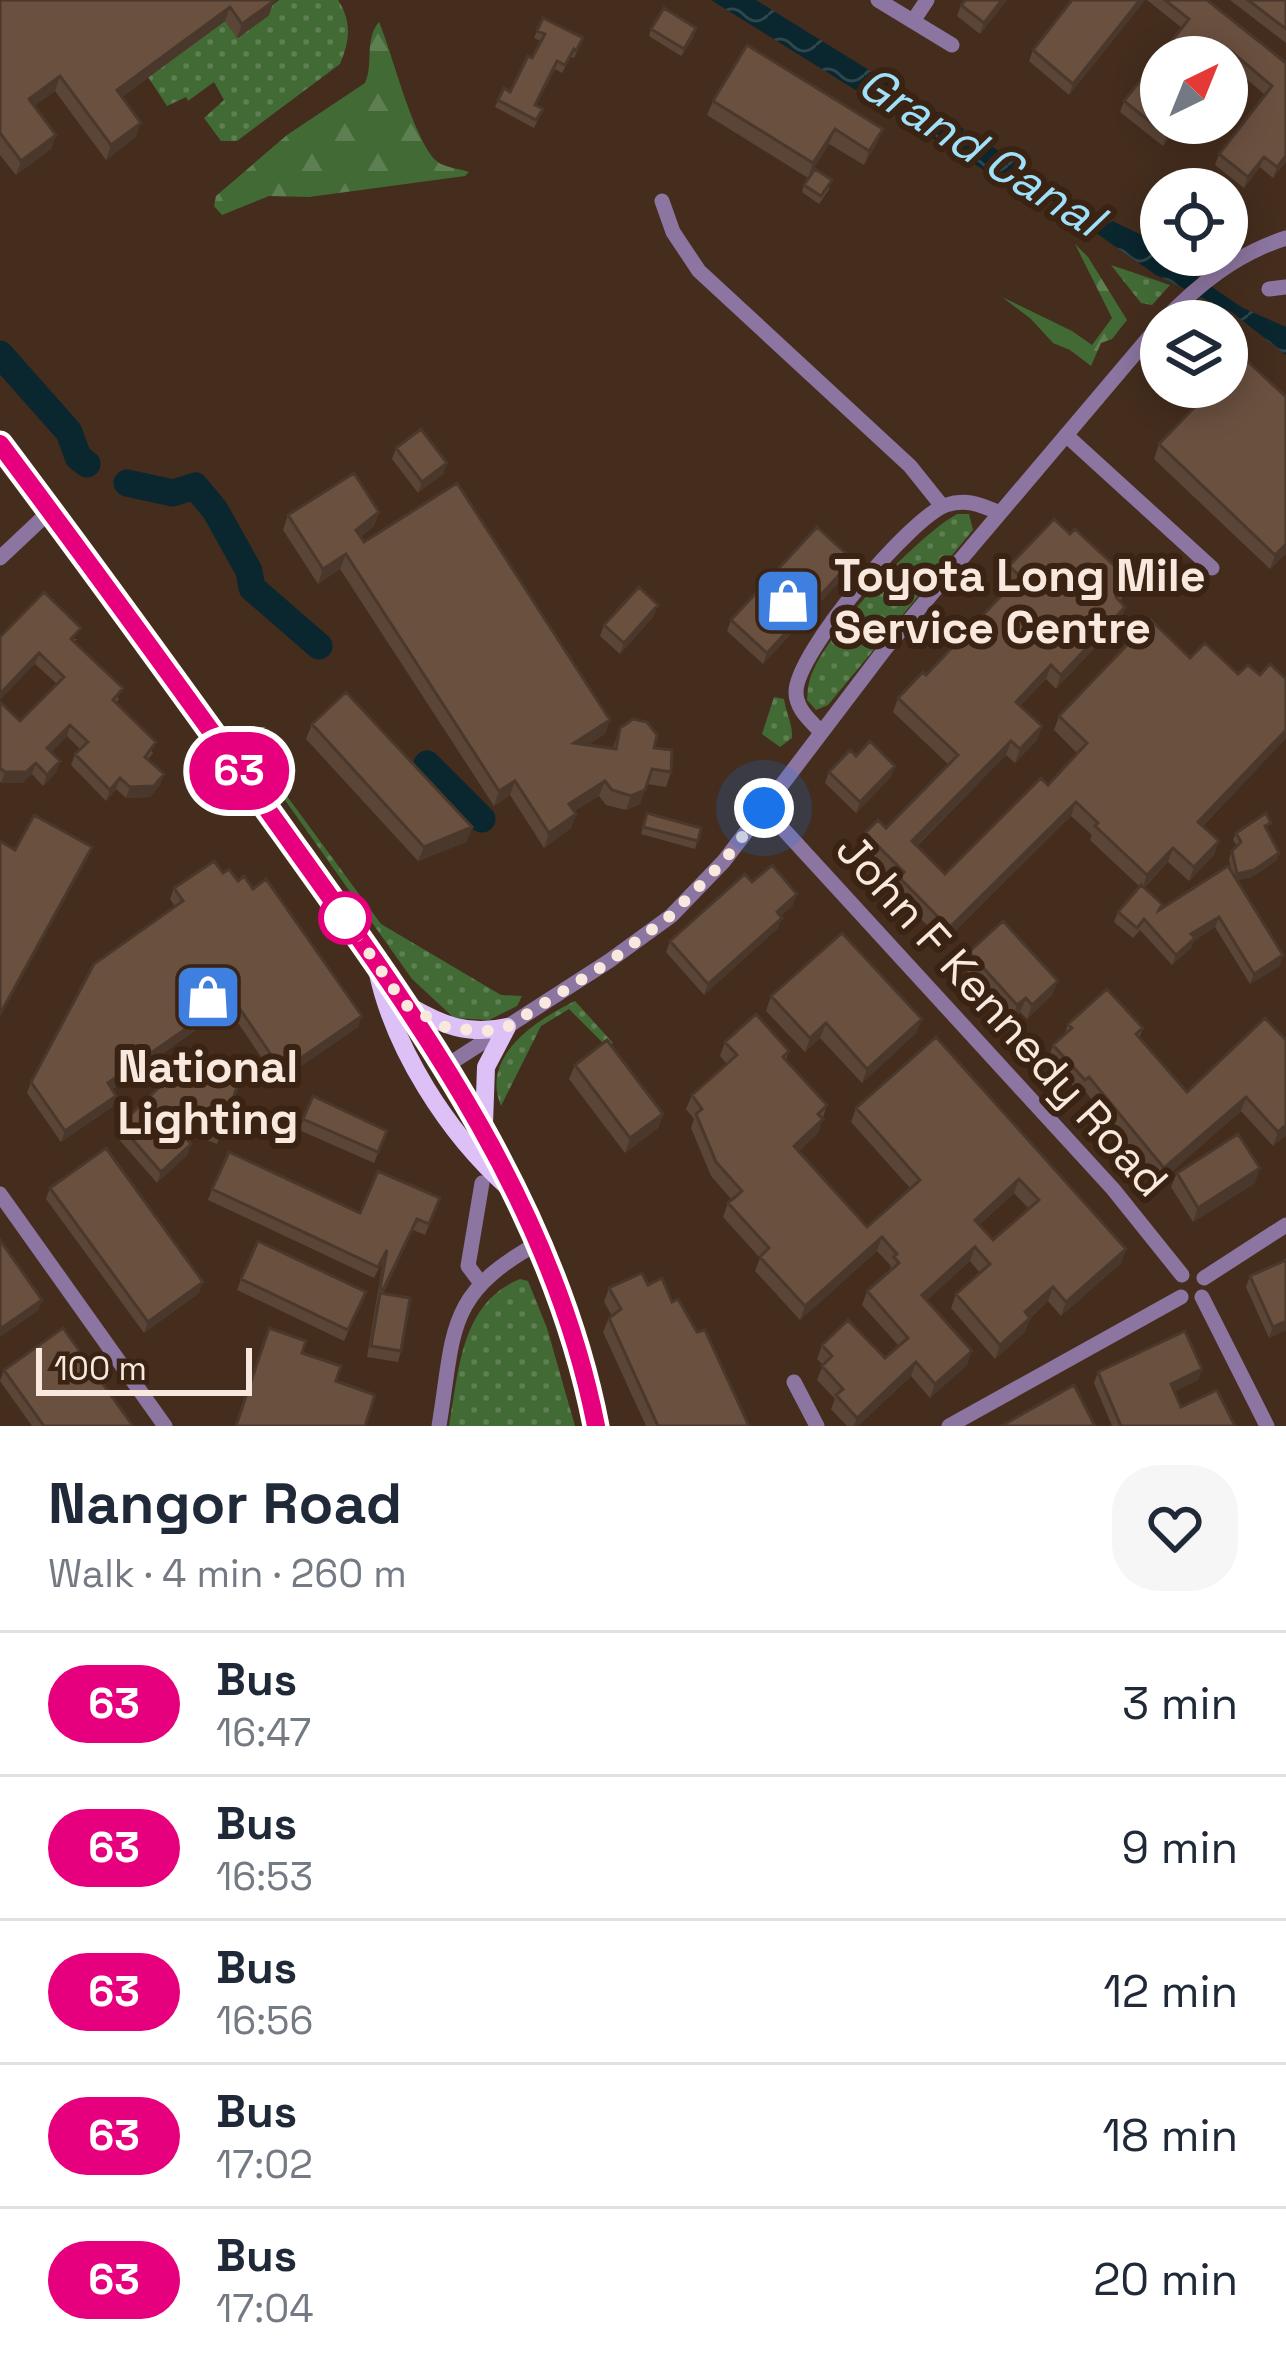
<!DOCTYPE html>
<html lang="en">
<head>
<meta charset="utf-8">
<style>
	:root { --surface:#fff; --page:#f6f6f7; --text:#1f2937; --muted:#747a83; --line:#e0e1e3 }
	body { margin:0; font-family:"Space Grotesk",sans-serif; background:var(--page); color:var(--text); height:100vh; display:flex; flex-direction:column; font-size:45px; white-space:nowrap }
	* { box-sizing:border-box; margin:0 }
	p { font-size:39px; color:var(--muted) }
	.icon { flex:none; width:66px; height:66px; fill:none; stroke:currentColor; stroke-width:2; stroke-linecap:round; stroke-linejoin:round }
	.map { position:relative; height:1426px; overflow:hidden }
	.panel { display:flex; flex-direction:column; background:var(--surface); flex:1 }
	.panel>* { flex:none }
	.badge { padding:0 24px; border-radius:39px; font-size:42px; line-height:78px }
	.needle { width:78px; rotate:43deg }
	.buttons { position:absolute; left:1140px; top:36px; display:grid; gap:24px }
	.buttons a { display:grid; place-items:center; width:108px; height:108px; border-radius:50%; background:var(--surface); box-shadow:0 6px 30px #0003; font-size:60px }
	.scale { position:absolute; left:36px; bottom:30px; width:216px; box-sizing:border-box; padding-left:12px; border:6px solid #f8e8de; border-top:0; font-size:33px; line-height:42px; white-space:nowrap; color:#f8e8de; -webkit-text-stroke:9px #3a2313; paint-order:stroke }
	.you { position:absolute; width:60px; height:60px; margin:-30px; border:9px solid #fff; border-radius:50%; background:#1a73e8; box-shadow:0 0 0 18px #1a73e833 }
	.map>.badge { position:absolute; translate:-50% -50%; box-shadow:0 0 0 6px #fff }
	.round { display:grid; place-items:center; flex:none; width:126px; height:126px; border-radius:48px; background:var(--page) }
	.headline { display:flex; align-items:center; justify-content:space-between; height:204px; padding:0 48px }
	h1 { font-size:57px; font-weight:700; line-height:90px }
	ul { padding:0; list-style:none }
	li { display:flex; align-items:center; gap:36px; height:144px; padding:0 48px; border-top:3px solid var(--line) }
	li div { flex:1 }
	li b { display:block; font-size:45px }
	li em { font-style:normal }
	li .badge { min-width:132px; font-weight:700; text-align:center }
	.map>svg:first-child { display:block }
</style>
</head>
<body>
<div class="map">
<svg width="1286" height="1426" viewBox="0 0 1286 1426">
	<defs>
		<pattern id="grass-dots" width="8" height="8" patternUnits="userSpaceOnUse" patternTransform="scale(3)"><rect width="8" height="8" fill="#426a35"/><path d="M2 2h.1M6 6h.1" fill="none" stroke="#5e7f52" stroke-width="1.8" stroke-linecap="round"/></pattern>
		<pattern id="forest-firs" width="22" height="20" patternUnits="userSpaceOnUse" patternTransform="scale(3)"><rect width="22" height="20" fill="#426a35"/><path d="M5 1l3.5 6h-7zM16 11l3.5 6h-7z" fill="#5e7f52"/></pattern>
		<pattern id="water-waves" width="16" height="10" patternUnits="userSpaceOnUse" patternTransform="scale(3)"><rect width="16" height="10" fill="#0a262f"/><path d="M0 5q4-4 8 0t8 0" fill="none" stroke="#2e464d"/></pattern>
	</defs>
	<rect width="100%" height="100%" fill="#442d1d"/>
	<path fill="url(#grass-dots)" d="M279,0H338C352,22 350,40 340,64L237,141H221L204,118L224,100L214,82L188,101L186,97L167,106L148,77L225,21L238,38L268,16L265,11Z
		M1111,265L1170,285L1152,305L1141,303Z
		M957,514H969L973,530L828,705L816,710L807,700C808,695 807,689 809,683C818,640 918,535 957,514Z
		M774,697L784,699C786,713 793,725 792,738L780,747L762,734Z
		M256,754L381,924L501,995L522,996L517,1006L489,1020L454,1018L412,979L253,755Z
		M575,1001L613,1043L607,1047L569,1009L541,1026L501,1106C480,1056 536,1020 575,1001Z
		M520,1279L528,1281L547,1328L575,1426H449C459,1372 460,1303 520,1279Z"/>
	<path fill="url(#forest-firs)" d="M379,22C392,51 416,152 441,164C449,168 461,169 469,172L465,176L309,197L269,196L222,215L214,206L216,196L287,135L365,83C374,64 364,39 379,22Z
		M1075,244L1088,257L1127,320L1112,339L1101,343L1091,366L1070,350L1053,343L1031,319L1002,297L1072,331L1092,345L1112,318Z"/>
	<path fill="url(#water-waves)" d="M711,0H756L1038,175L1042,182L1101,220L1108,219L1161,244V255H1182L1194,266L1193,274L1243,308L1286,327V355L1233,313L1156,275L1093,231L1092,225L1034,190L1024,195Z"/>
	<g fill="none" stroke-linecap="round" stroke-linejoin="round">
		<path stroke="#0a262f" stroke-width="27" d="M0,354L69,432L78,457L87,464
			M127,483L173,493L195,486L215,510L249,571L252,588L319,646
			M427,764L482,819"/>
		<path stroke="#8c75a0" stroke-width="15" d="M878,0L952,45
			M913,21L927,0
			M662,201L673,232L699,271L910,466L942,506
			M1269,289L1286,287
			M1163,321C1199,284 1236,254 1286,238
			M1066,435L1212,568
			M0,558L50,511
			M820,731C810,720 796,709 796,692C796,653 910,518 946,505C967,498 981,505 1000,513
			M764,808L1113,1189L1182,1275
			M446,1066L609,961L671,916L724,861L885,649L1161,323
			M0,1194L165,1426
			M1204,1278L1286,1225
			M480,1282L468,1266L482,1183
			M1202,1297L1267,1426
			M794,1382L817,1426
			M439,1426C455,1329 445,1294 540,1242
			M949,1426L1181,1297"/>
		<path stroke="#ddc0f5" stroke-width="18" d="M0,444C97,573 191,704 285,834C417,1020 550,1198 596,1426
			M377,969C393,1048 448,1134 509,1188
			M409,1006C442,1025 468,1036 507,1027
			M484,1124L486,1067L507,1027"/>
	</g>
	<path fill="#5b4536" fill-rule="evenodd" d="M0,0H273L269,15L237,38L225,21L122,97L136,137L106,160L55,91L34,106L56,135L51,149L16,175L0,155Z
		M1007,0L980,34L957,16L961,5Z
		M1145,0L1069,95L1029,61L1033,50Z
		M1147,0H1207L1286,63V162L1273,178L1260,167L1244,188L1215,165L1219,154L1265,95L1228,63L1161,123H1181L1163,146L1120,112L1124,101L1182,28Z
		M1230,0H1286V43Z
		M651,29L694,36L681,56L649,36Z
		M537,31L583,38L574,58L571,57L562,73L555,69L536,105L540,116L534,128L495,107L498,100L510,92L532,58L541,41L534,38Z
		M747,45L877,143L864,165L829,144L808,178L707,115L713,101Z
		M804,185L830,188L819,204L802,192Z
		M1286,397V553L1270,569L1154,459L1159,444Z
		M396,448L447,463L443,474L418,493L392,459Z
		M379,512L374,526L360,537L364,542L610,720L605,734L588,745L613,748L620,728L654,748L671,772L666,787L647,784L640,804L626,810L606,805L599,796L574,811L576,814L571,828L544,848L510,795L494,806L340,569L318,584L283,530L288,515Z
		M853,560L849,571L763,664L727,631L731,620Z
		M1009,566L1118,577L1127,586L1120,602L1125,607L1120,621L1056,689L1046,679L1020,706L1042,726L1037,740L1015,763L1006,755L917,846L945,874L1048,785L1077,753L1054,730L1059,716L1190,658L1238,674L1260,675L1286,679V738L1203,826L1214,855L1189,881L1168,862L1144,888L1161,908L1232,873L1229,859L1232,851L1237,846L1233,840L1236,833L1269,830L1267,831L1279,853L1277,860L1252,877L1237,880L1280,966L1250,984L1215,927L1194,941L1191,948L1172,965L1140,930L1133,938L1114,922L1118,912L1140,887L1090,840L1092,835L1071,816L944,942L893,891L896,883L860,847L865,833L886,828L949,765L893,712L898,698L926,675L1010,586L1004,580Z
		M654,616L620,654L600,636L604,625Z
		M0,637L77,639L74,642L119,699L116,703L153,753L148,759L160,785L150,797L126,798L116,789L106,801L71,765L75,754L80,749L67,736L51,752L60,761L56,772L43,786L32,774L22,783L0,782V702L20,721L57,684L35,664Z
		M312,724L472,827L466,842L418,861L306,739Z
		M856,756L891,777L856,813L825,783L829,772Z
		M647,813L701,828L695,849L641,834Z
		M223,873L253,889L362,1016L358,1027L278,1082L236,1020L222,1030L213,1018L112,1089L116,1096L112,1107L61,1142L27,1093L31,1082L175,907L170,899L174,888Z
		M752,882L793,905L781,916L778,928L704,995L666,952L670,941Z
		M969,952L1052,995L1027,1019L1020,1012L1012,1020L963,967Z
		M771,996L922,1019L916,1033L862,1083L820,1038L805,1052L766,1011Z
		M1068,1024L1143,1028L1139,1038L1187,1092L1286,1040V1135L1273,1146L1241,1111L1160,1182L1084,1090L1080,1094L1048,1059L1053,1045L1064,1036Z
		M936,1037L1126,1249L1121,1263L1061,1316L1048,1301L1030,1318L1025,1332L995,1359L951,1308L956,1294L980,1273L970,1261L927,1300L967,1365L930,1398L911,1376L858,1426H847L831,1409L835,1399L817,1380L823,1365L817,1359L822,1345L885,1358L899,1346L862,1305L867,1291L889,1271L891,1266L877,1251L800,1320L755,1271L760,1258L723,1217L728,1203L732,1200L711,1176L691,1128L694,1119L686,1109L692,1095L727,1064L720,1056L725,1042L789,1051L786,1060L827,1105L818,1133L799,1151L867,1227L910,1188L851,1122L856,1108ZM1014,1193L1029,1209L993,1240L979,1225Z
		M575,1065L663,1114L658,1128L625,1153L569,1079Z
		M238,1084L217,1144L178,1129L191,1144L187,1155L157,1183L116,1136L120,1125Z
		M313,1096L387,1131L374,1163L299,1130Z
		M1177,1173L1255,1183L1193,1222L1171,1187Z
		M50,1188L199,1293L144,1333L46,1199Z
		M212,1189L360,1213L440,1198L425,1235L413,1230L383,1294L401,1351L398,1362L367,1357L383,1261L374,1278L208,1200Z
		M1250,1276L1286,1330L1269,1338L1246,1287Z
		M241,1279L366,1292L344,1341L237,1290Z
		M648,1285L672,1302L749,1426H646L603,1332L609,1318L612,1316L604,1302L609,1288Z
		M1202,1369L1198,1380L1174,1391L1181,1407L1235,1426H1112L1094,1383L1098,1372Z
		M4,1370L133,1426H32L0,1381Z"/>
	<path fill="#4a382c" d="M1002,0H1007L980,34L984,23Z
		M1140,0H1145L1069,95L1073,84Z
		M274,1L269,15L237,38L242,24Z
		M230,7L225,21L112,104L117,90Z
		M60,76L55,91L24,113L29,99Z
		M141,123L136,137L106,160L111,145Z
		M1176,123H1181L1163,146L1167,135Z
		M835,129L829,144L808,178L813,163Z
		M883,129L877,143L864,165L869,151Z
		M56,135L51,149L16,175L21,161Z
		M1286,156V162L1273,178L1277,167Z
		M1264,157L1260,167L1244,188L1248,177Z
		M447,463L443,474L418,493L422,482Z
		M379,512L374,526L350,544L356,530Z
		M1286,544V553L1270,569L1275,555Z
		M346,554L340,569L318,584L323,569Z
		M853,560L849,571L763,664L767,653Z
		M658,605L654,616L620,654L624,643Z
		M1125,607L1120,621L1056,689L1061,675Z
		M39,653L35,664L0,700V694Z
		M1051,665L1046,679L1011,716L1016,702Z
		M610,720L605,734L568,758L574,743Z
		M70,725L67,736L43,759L47,748Z
		M1042,726L1037,740L1015,763L1020,749Z
		M1286,730V738L1193,836L1198,822Z
		M1011,741L1006,755L907,855L912,841Z
		M60,761L56,772L43,786L47,775Z
		M36,763L32,774L22,783H1L5,772Z
		M895,766L891,777L856,813L860,802Z
		M164,774L160,785L150,797L126,798L130,787Z
		M120,778L116,789L106,801L110,790Z
		M515,781L510,795L494,806L499,791Z
		M605,781L599,796L564,818L569,804Z
		M645,790L640,804L626,810L631,796Z
		M1076,802L1071,816L944,942L949,928Z
		M576,814L571,828L544,848L549,833Z
		M472,827L466,842L418,861L424,847Z
		M1219,841L1214,855L1189,881L1194,867Z
		M92,847L88,858L0,1017V1014Z
		M1173,848L1168,862L1142,889L1147,875Z
		M1279,853L1277,860L1252,877L1234,881L1237,874Z
		M797,894L793,905L773,923L777,912Z
		M1219,917L1215,927L1194,941L1191,948L1172,965L1176,955L1191,934Z
		M782,918L778,928L704,995L708,984Z
		M1283,955L1280,966L1250,984L1254,974Z
		M1058,981L1052,995L1027,1019L1032,1005Z
		M1026,998L1020,1012L1012,1020L1017,1005Z
		M217,1007L213,1018L104,1094L108,1083Z
		M240,1009L236,1020L222,1030L226,1019Z
		M362,1016L358,1027L278,1082L282,1071Z
		M922,1019L916,1033L862,1083L867,1069Z
		M826,1023L820,1038L805,1052L810,1038Z
		M116,1096L112,1107L61,1142L65,1131Z
		M1246,1097L1241,1111L1160,1182L1164,1168Z
		M663,1114L658,1128L625,1153L630,1138Z
		M823,1119L818,1133L789,1160L794,1146Z
		M1286,1125V1135L1273,1146L1278,1132Z
		M191,1144L187,1155L157,1183L161,1172Z
		M1260,1168L1255,1183L1193,1222L1198,1208Z
		M1019,1179L1014,1193L969,1234L975,1220Z
		M882,1237L877,1251L800,1320L805,1306Z
		M975,1247L970,1261L917,1309L922,1295Z
		M1126,1249L1121,1263L1061,1316L1066,1302Z
		M203,1282L199,1293L144,1333L148,1322Z
		M1053,1287L1048,1301L1020,1326L1025,1312Z
		M42,1300L38,1311L0,1337V1329Z
		M1030,1318L1025,1332L995,1359L1000,1345Z
		M1286,1321V1330L1269,1338L1273,1327Z
		M972,1351L967,1365L930,1398L935,1384Z
		M916,1362L911,1376L858,1426H854L857,1418Z
		M1202,1369L1198,1380L1167,1395L1171,1384Z"/>
	<path fill="#6a503f" stroke="#4a382c" stroke-width="3" fill-rule="evenodd" d="M0,0H273L274,1L242,24L230,7L117,90L141,123L111,145L60,76L29,99L56,135L21,161L0,133Z
		M966,0H1002L984,23L961,5Z
		M1072,0H1140L1073,84L1033,50Z
		M1165,0H1207L1286,63V156L1277,167L1264,157L1248,177L1219,154L1272,86L1232,52L1227,58L1161,57V123H1176L1167,135L1124,101L1189,19Z
		M1248,0H1286V29Z
		M664,8L696,28L684,49L651,29Z
		M543,18L583,38L576,51L574,49L565,65L557,61L535,105L543,109L536,120L498,100L504,88L510,92L528,56L532,58L545,34L537,31Z
		M747,45L883,129L869,151L835,129L813,163L713,101Z
		M815,169L832,180L821,196L804,185Z
		M1243,357L1286,397V544L1275,555L1159,444L1214,387H1227V373Z
		M421,429L447,463L422,482L396,448Z
		M354,473L379,512L356,530L364,542L457,483L610,720L574,743L616,749L620,728L633,719L647,722L657,735L654,748L672,750L671,772L652,769L645,790L631,796L612,790L605,781L569,804L576,814L549,833L515,781L499,791L346,554L323,569L288,515Z
		M1054,519L1070,534L1075,529L1120,571L1116,575L1127,586L1116,597L1125,607L1061,675L1051,665L1016,702L1042,726L1020,749L1011,741L912,841L945,874L1041,778L1048,785L1087,743L1059,716L1151,620L1190,658L1205,643L1238,674L1248,665L1260,675L1270,664L1286,679V730L1198,822L1219,841L1194,867L1173,848L1147,875L1095,826L1098,823L1076,802L949,928L899,877L904,872L865,833L878,820L886,828L958,755L898,698L923,672L926,675L1020,576L1009,566Z
		M817,527L853,560L767,653L731,620Z
		M639,587L658,605L624,643L604,625Z
		M44,592L81,628L71,639L123,688L113,700L156,742L145,757L164,774L154,786L130,787L120,778L110,790L75,754L88,742L70,725L47,748L60,761L47,775L36,763L26,772H5L0,768V702L20,721L64,677L39,653L0,694V637Z
		M346,692L472,827L424,847L312,724Z
		M870,741L895,766L860,802L829,772L850,750L856,756Z
		M647,813L701,828L698,841L643,827Z
		M1266,813L1271,823L1265,826L1279,853L1254,870L1237,874L1232,851L1241,842L1236,833Z
		M34,815L92,847L0,1014V841L15,850Z
		M214,861L223,873L229,869L238,881L244,876L253,889L266,879L362,1016L282,1071L240,1009L226,1019L217,1007L108,1083L116,1096L65,1131L31,1082L94,964L183,901L174,888Z
		M772,865L797,894L777,912L782,918L708,984L670,941L745,874L752,882Z
		M1228,866L1283,955L1254,974L1219,917L1191,934L1195,938L1176,955L1144,919L1137,928L1118,912L1141,885L1162,904L1159,910Z
		M1003,921L1058,981L1032,1005L1026,998L1017,1005L969,952Z
		M842,933L922,1019L867,1069L826,1023L810,1038L771,996Z
		M1107,989L1143,1028L1136,1034L1187,1092L1265,1018L1286,1040V1125L1278,1132L1246,1097L1164,1168L1089,1077L1085,1080L1053,1045L1072,1028L1068,1024Z
		M756,1014L789,1051L783,1057L827,1105L818,1114L823,1119L794,1146L867,1227L920,1180L856,1108L936,1037L1126,1249L1066,1302L1053,1287L1025,1312L1030,1318L1000,1345L956,1294L990,1264L975,1247L922,1295L972,1351L935,1384L916,1362L857,1418L836,1395L843,1389L822,1366L832,1356L822,1345L848,1320L885,1358L908,1338L867,1291L899,1263L894,1257L897,1254L882,1237L805,1306L760,1257L769,1248L728,1203L742,1191L716,1162L696,1114L702,1109L692,1095L737,1055L725,1042ZM1019,1179L1039,1200L993,1240L975,1220Z
		M607,1040L663,1114L630,1138L575,1065Z
		M183,1064L238,1084L221,1133L162,1110L191,1144L161,1172L120,1125Z
		M313,1096L387,1131L378,1152L303,1119Z
		M1238,1134L1260,1168L1198,1208L1177,1173Z
		M106,1148L203,1282L148,1322L50,1188Z
		M229,1152L360,1213L378,1171L440,1198L429,1224L417,1219L383,1290L380,1289L387,1250L378,1267L212,1189Z
		M0,1240L42,1300L0,1329Z
		M258,1241L366,1292L348,1330L241,1279Z
		M1286,1260V1321L1273,1327L1250,1276Z
		M642,1273L648,1285L662,1278L672,1302L678,1299L697,1332L705,1330L749,1426H658L609,1318L621,1309L609,1288Z
		M380,1293L410,1298L401,1351L371,1346Z
		M63,1328L133,1426H44L4,1370Z
		M269,1328L306,1341L302,1353L341,1366L336,1381L375,1395L365,1426H236Z
		M1185,1331L1202,1369L1171,1384L1181,1407L1217,1390L1235,1426H1121L1098,1372Z
		M1074,1385L1095,1426H1001Z"/>
	<g fill="none" stroke-linecap="round" stroke-linejoin="round">
		<g stroke="#fff" stroke-width="27">
			<path id="line" d="M0,444C97,573 191,703 285,834C416,1017 552,1200 596,1426"/>
		</g>
		<use href="#line" stroke="#e6007e" stroke-width="18"/>
		<path stroke="#f8e8de" stroke-width="12" stroke-dasharray="0 21.6" d="M345,918L404,1004L447,1028L487,1031L507,1027L609,962L670,916L724,861L764,808"/>
	</g>
	<defs>
		<g id="shop-square" transform="scale(3.45)"><rect x="-9" y="-9" width="18" height="18" rx="4" fill="#3f7fe0" stroke="#3a2313"/><path d="M-5-2.5h2.3a2.7 3.5 0 0 1 5.4 0H5L5.5 6h-11ZM-1.5-2.5h3a1.5 2.3 0 0 0-3 0Z" fill="#fff"/></g>
	</defs>
	<g fill-rule="evenodd">
		<use href="#shop-square" x="788" y="601"/>
		<use href="#shop-square" x="208" y="997"/>
	</g>
	<circle fill="#fff" stroke="#e6007e" stroke-width="6" cx="345" cy="918" r="24"/>
	<g text-anchor="middle" dominant-baseline="central" stroke-width="12" stroke-linejoin="round" paint-order="stroke">
		<g font-size="45" font-weight="bold" fill="#f8e8de" stroke="#3a2313" text-anchor="start">
			<text x="834" y="575">Toyota Long Mile<tspan x="834" dy="52">Service Centre</tspan></text>
			<text x="208" y="1066" text-anchor="middle">National<tspan x="208" dy="52">Lighting</tspan></text>
		</g>
		<g font-size="45" fill="#f8e8de" stroke="#3a2313">
			<text transform="translate(1002 1015) rotate(48)">John F Kennedy Road</text>
		</g>
		<g font-size="48" font-style="italic" fill="#9fe1fa" stroke="#3a2313">
			<text transform="translate(981 151) rotate(32)">Grand Canal</text>
		</g>
	</g>
</svg>
<div class="buttons">
<a><svg class="needle" viewBox="-14 -14 28 28"><path d="M0-13l5 13h-10z" fill="#e53935"/><path d="M0 13l5-13h-10z" fill="#747a83"/></svg></a>
<a><svg class="icon" aria-label="locate" viewBox="0 0 24 24"><circle cx="12" cy="12" r="6"/><path d="M12 2v4M12 18v4M2 12h4M18 12h4"/></svg></a>
<a><svg class="icon" aria-label="layers" viewBox="0 0 24 24"><path d="M12 4l9 5-9 5-9-5zM3 14l9 5 9-5"/></svg></a>
</div>
<div class="scale">100 m</div>
<div class="you" style="left:764px;top:808px"></div>
<b class="badge" style="left:239px;top:771px;background:#e6007e;color:#fff">63</b>
</div>
<section class="panel">
<div class="headline"><div><h1>Nangor Road</h1><p>Walk · 4 min · 260 m</p></div><a class="round"><svg class="icon" aria-label="heart" viewBox="0 0 24 24"><path d="M12 20l-8-8c-3-5 5-10 8-4 3-6 11-1 8 4z"/></svg></a></div>
<ul>
<li><span class="badge" style="background:#e6007e;color:#fff">63</span><div><b>Bus</b><p>16:47</p></div><em>3 min</em></li>
<li><span class="badge" style="background:#e6007e;color:#fff">63</span><div><b>Bus</b><p>16:53</p></div><em>9 min</em></li>
<li><span class="badge" style="background:#e6007e;color:#fff">63</span><div><b>Bus</b><p>16:56</p></div><em>12 min</em></li>
<li><span class="badge" style="background:#e6007e;color:#fff">63</span><div><b>Bus</b><p>17:02</p></div><em>18 min</em></li>
<li><span class="badge" style="background:#e6007e;color:#fff">63</span><div><b>Bus</b><p>17:04</p></div><em>20 min</em></li>
</ul>
</section>
</body>
</html>
